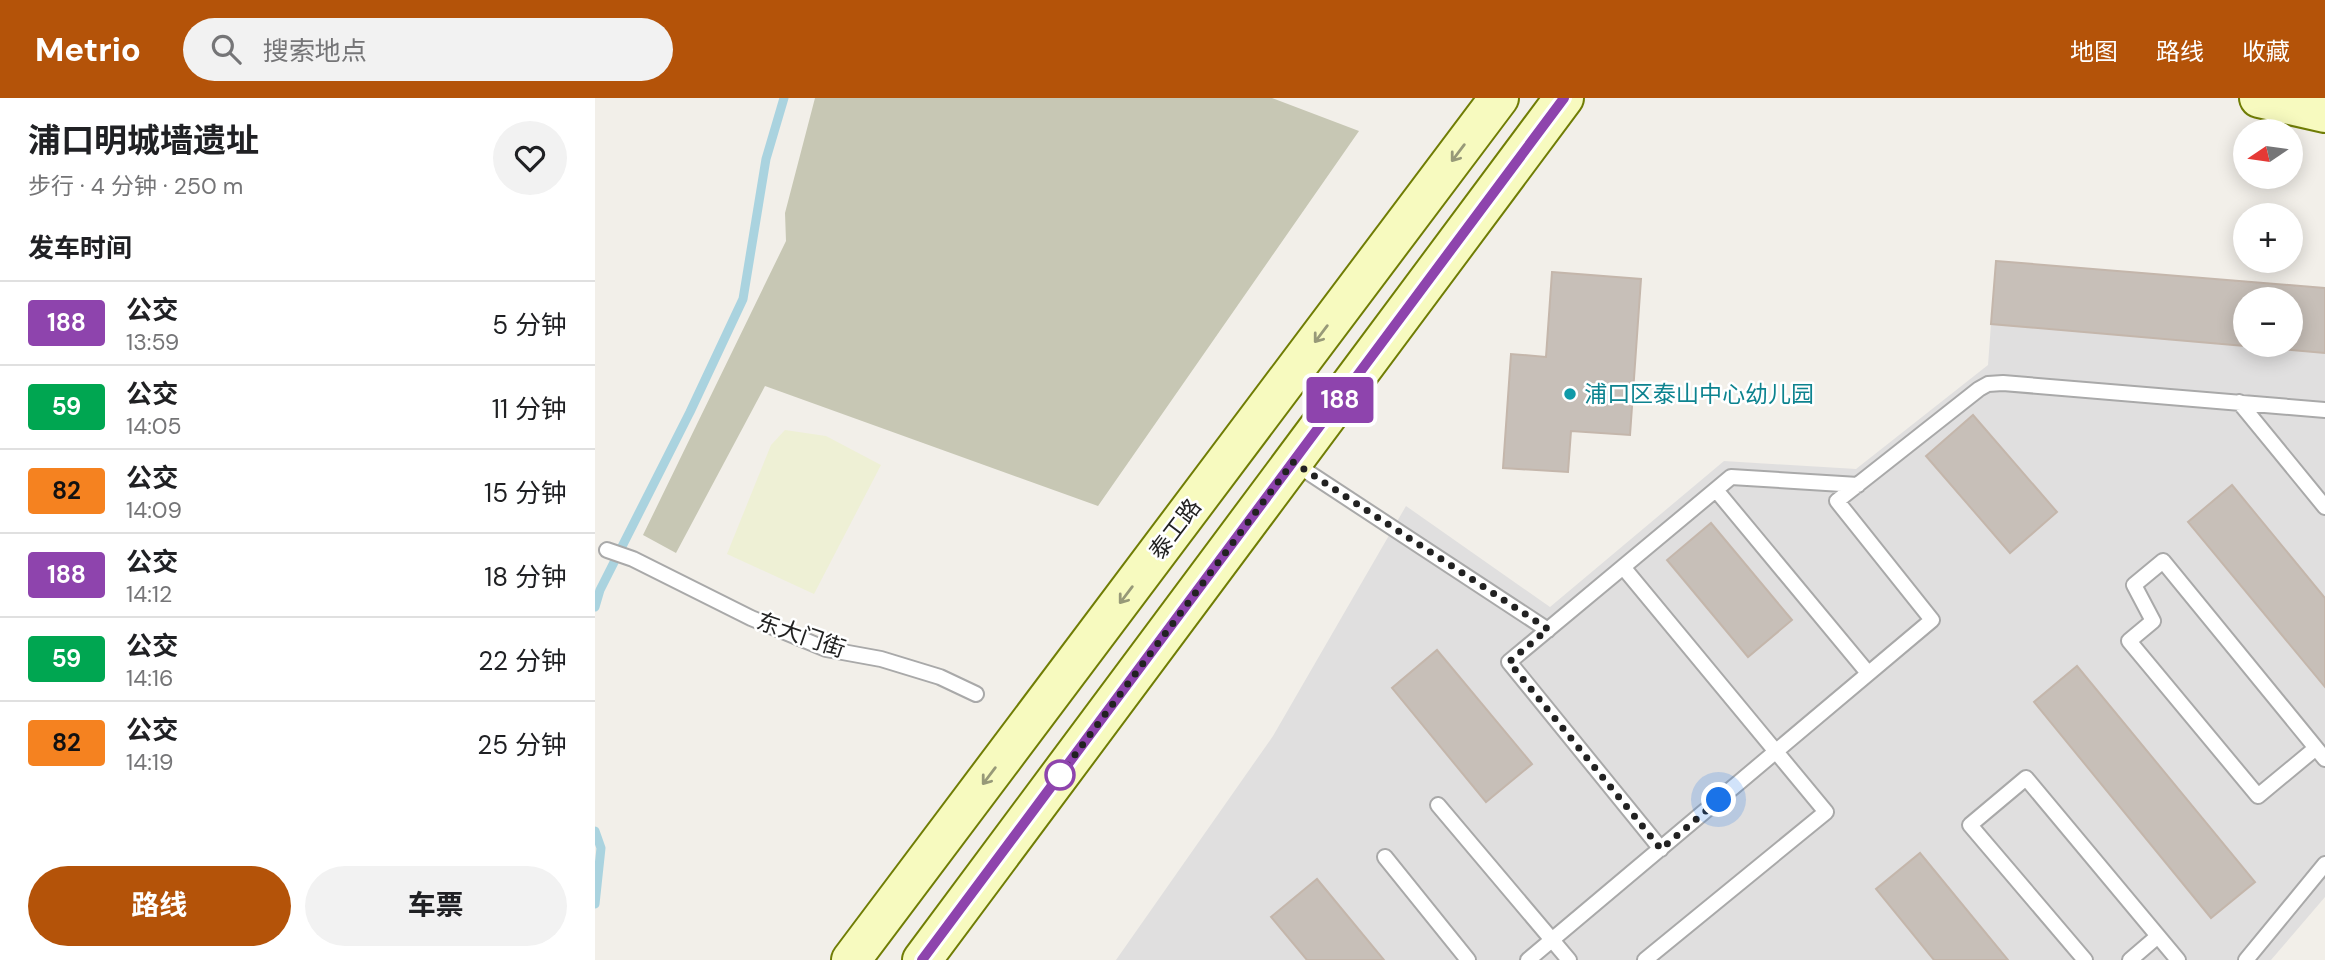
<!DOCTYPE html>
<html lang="zh">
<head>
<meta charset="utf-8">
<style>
	:root { --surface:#fff; --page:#f2f2f2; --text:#202124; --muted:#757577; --line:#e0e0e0; --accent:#b45309 }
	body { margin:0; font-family:"DM Sans","Noto Sans SC",sans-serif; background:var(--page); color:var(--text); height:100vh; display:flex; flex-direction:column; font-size:26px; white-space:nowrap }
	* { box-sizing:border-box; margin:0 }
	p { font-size:23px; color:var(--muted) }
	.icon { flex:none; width:38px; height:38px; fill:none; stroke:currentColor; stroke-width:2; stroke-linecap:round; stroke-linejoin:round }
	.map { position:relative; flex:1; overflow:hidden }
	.sheet { display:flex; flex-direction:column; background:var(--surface); width:595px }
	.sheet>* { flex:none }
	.badge { padding:0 14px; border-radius:5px; font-size:24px; line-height:46px }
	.needle { width:46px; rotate:257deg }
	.tools { position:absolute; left:1638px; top:21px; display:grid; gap:14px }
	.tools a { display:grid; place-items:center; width:70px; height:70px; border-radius:50%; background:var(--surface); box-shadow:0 4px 18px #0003; font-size:35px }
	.you { position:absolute; width:35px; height:35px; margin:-18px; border:5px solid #fff; border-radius:50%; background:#1a73e8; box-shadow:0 0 0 10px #1a73e833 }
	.map>.badge { position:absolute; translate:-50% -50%; box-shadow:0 0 0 4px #fff }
	h2 { padding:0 28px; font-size:26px; line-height:63px }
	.round { display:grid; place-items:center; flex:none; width:74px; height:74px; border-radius:37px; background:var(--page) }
	.summary { display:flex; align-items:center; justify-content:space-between; height:119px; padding:0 28px }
	h1 { font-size:33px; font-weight:700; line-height:52px }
	.button { display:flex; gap:14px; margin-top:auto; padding:14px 28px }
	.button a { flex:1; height:80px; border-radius:42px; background:var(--accent); color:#fff; font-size:28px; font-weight:700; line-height:80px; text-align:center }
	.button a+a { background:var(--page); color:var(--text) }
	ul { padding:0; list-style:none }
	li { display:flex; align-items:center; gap:21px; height:84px; padding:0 28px; border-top:2px solid var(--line) }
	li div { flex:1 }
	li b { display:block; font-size:26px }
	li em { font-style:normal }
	li .badge { min-width:77px; font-weight:700; text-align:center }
	header { display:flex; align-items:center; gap:42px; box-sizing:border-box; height:98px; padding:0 35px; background:var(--accent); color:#fff }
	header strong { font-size:33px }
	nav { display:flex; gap:38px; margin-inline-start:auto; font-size:24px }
	.search { width:490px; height:63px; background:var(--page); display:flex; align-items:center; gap:18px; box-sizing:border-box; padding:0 24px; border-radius:38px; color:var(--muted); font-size:26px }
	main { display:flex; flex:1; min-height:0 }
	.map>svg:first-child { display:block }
</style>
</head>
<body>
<header>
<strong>Metrio</strong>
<div class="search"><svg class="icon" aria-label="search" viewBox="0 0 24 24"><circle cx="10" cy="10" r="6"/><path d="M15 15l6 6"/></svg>搜索地点</div>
<nav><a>地图</a><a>路线</a><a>收藏</a></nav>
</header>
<main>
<section class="sheet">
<div class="summary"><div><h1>浦口明城墙遗址</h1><p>步行 · 4 分钟 · 250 m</p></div><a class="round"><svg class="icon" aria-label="heart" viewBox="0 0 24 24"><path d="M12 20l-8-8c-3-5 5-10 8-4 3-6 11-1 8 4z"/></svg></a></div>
<h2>发车时间</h2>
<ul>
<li><span class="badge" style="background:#8e44ad;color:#fff">188</span><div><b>公交</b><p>13:59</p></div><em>5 分钟</em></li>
<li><span class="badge" style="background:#00a651;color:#fff">59</span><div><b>公交</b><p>14:05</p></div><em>11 分钟</em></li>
<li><span class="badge" style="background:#f58220;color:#111">82</span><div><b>公交</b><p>14:09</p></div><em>15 分钟</em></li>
<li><span class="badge" style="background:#8e44ad;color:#fff">188</span><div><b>公交</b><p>14:12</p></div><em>18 分钟</em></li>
<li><span class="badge" style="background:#00a651;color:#fff">59</span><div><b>公交</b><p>14:16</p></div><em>22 分钟</em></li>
<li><span class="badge" style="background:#f58220;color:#111">82</span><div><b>公交</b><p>14:19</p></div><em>25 分钟</em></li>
</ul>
<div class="button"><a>路线</a><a>车票</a></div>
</section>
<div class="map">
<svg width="1730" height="862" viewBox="0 0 1730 862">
	<rect width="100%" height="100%" fill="#f2efe9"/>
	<path fill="#e0dfdf" d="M1396,226L1730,255V799L1676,862H521L678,638L811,408L955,509L1129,363L1261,371L1393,267Z"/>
	<path fill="#c7c7b4" d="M220,0H677L764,33L503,408L170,288L81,455L48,437L191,143L190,115Z"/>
	<path fill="#eef0d5" d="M190,332L231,338L286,367L219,496L132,456L176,347Z"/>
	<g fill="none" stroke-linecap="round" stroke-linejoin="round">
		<path stroke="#aad3df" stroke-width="9" d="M0,509L5,492L95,314L148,201L171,61L189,0
			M0,733L6,750L0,806"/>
	</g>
	<path fill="#c7bfb8" stroke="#c4b6ab" stroke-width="2" fill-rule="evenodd" d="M1401,163L1730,190V255L1396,226ZM1650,201H1696V247H1650Z
		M957,174L1046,181L1035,337L976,333L973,374L908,370L916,256L951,259Z
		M1378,317L1462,414L1415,455L1331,358Z
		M1637,387L1730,500V589L1593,424Z
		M1116,425L1197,522L1153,559L1072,462Z
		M842,552L937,666L891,704L797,590Z
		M1482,568L1660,784L1616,820L1439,604Z
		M1325,755L1413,862H1339L1281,791Z
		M722,781L789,862H712L676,819Z"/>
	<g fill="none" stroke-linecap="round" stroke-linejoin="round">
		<g stroke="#a9a9a9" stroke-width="18">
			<path id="service" d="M1644,304L1730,409
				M699,365L953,532
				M1121,392L1273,575
				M12,452L38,461L156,520L231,551L286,561L345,579L381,596
				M1028,469L1136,379L1263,387
				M1721,650L1663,698L1534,543L1558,523L1539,487L1568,463L1730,661
				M843,707L974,862
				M790,759L873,862
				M933,862L1337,522L1242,403L1384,291L1393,286L1408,285L1730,312
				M1050,862L1231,714L1028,469L914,564L1066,751
				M1490,862L1375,727L1431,680L1583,862
				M1535,862L1563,838
				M1651,862L1730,766"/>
		</g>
		<g stroke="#707d05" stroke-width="42">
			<path id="secondary" d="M1664,0L1730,15
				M256,862L904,0
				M327,862L969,0"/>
		</g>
		<use href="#service" stroke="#fff" stroke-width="14"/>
		<use href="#secondary" stroke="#f7fabf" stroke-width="38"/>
	</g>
	<defs><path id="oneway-shaft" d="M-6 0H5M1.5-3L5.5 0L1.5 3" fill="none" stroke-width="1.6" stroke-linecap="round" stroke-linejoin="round" transform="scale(1.75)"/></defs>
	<g stroke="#979978">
		<use href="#oneway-shaft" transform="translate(863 55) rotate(127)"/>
		<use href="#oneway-shaft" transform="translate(726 236) rotate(127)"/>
		<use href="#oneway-shaft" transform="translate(531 497) rotate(127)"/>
		<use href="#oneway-shaft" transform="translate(394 678) rotate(127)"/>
	</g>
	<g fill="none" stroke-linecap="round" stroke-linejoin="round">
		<g stroke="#fff" stroke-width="16">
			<path id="line" d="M327,862L969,0"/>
		</g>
		<use href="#line" stroke="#8e44ad" stroke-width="10"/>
		<path stroke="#222" stroke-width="7" stroke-dasharray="0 12.6" d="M465,677L698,364L953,531L914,564L1066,751L1124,702"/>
	</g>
	<circle fill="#0f9aa8" stroke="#fff" stroke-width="2.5" cx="975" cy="296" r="7"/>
	<circle fill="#fff" stroke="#8e44ad" stroke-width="3.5" cx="465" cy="677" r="14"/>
	<g text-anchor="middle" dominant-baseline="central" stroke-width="5" stroke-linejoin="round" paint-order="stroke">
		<g font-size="23" fill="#0d838f" stroke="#fff" text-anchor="start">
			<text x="989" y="296">浦口区泰山中心幼儿园</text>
		</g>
		<g font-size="23" fill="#222" stroke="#fff">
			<text transform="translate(580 431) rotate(-53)">泰工路</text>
			<text transform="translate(206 537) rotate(19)">东大门街</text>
		</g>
	</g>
</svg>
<div class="tools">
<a><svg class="needle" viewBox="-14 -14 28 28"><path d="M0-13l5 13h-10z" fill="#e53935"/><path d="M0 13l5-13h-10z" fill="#757577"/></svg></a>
<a>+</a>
<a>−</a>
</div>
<div class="you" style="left:1124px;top:702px"></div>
<b class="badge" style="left:745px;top:302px;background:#8e44ad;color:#fff">188</b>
</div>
</main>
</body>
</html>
